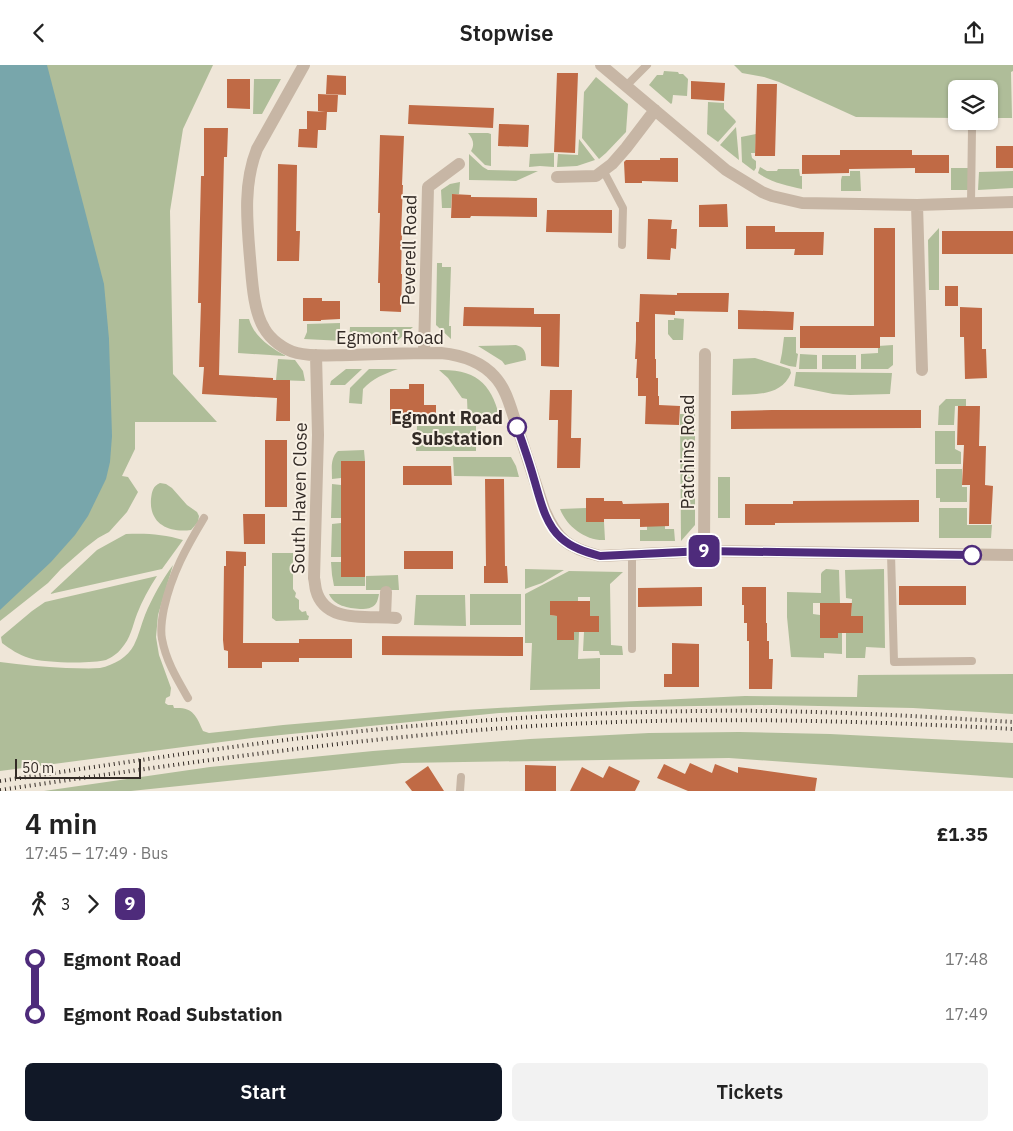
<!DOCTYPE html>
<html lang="en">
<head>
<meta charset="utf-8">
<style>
	:root { --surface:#fff; --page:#f2f2f2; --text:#222; --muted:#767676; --accent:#111827 }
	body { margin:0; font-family:"IBM Plex Sans",sans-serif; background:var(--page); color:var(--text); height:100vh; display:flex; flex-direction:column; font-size:19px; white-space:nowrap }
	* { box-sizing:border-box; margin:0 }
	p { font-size:16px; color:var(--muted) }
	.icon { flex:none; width:28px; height:28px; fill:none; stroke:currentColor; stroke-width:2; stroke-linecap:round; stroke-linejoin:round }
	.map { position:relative; height:726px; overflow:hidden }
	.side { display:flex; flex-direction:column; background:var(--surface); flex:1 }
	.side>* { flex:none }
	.badge { padding:0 10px; border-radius:8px; font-size:18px; line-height:32px }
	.fabs { position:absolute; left:948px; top:15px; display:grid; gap:10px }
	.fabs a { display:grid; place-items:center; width:50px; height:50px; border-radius:8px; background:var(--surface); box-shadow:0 1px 4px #0004; font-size:25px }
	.scale { position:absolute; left:15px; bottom:12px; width:126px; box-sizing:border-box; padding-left:5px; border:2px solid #332b26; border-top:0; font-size:14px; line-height:18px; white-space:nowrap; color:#332b26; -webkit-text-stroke:4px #f8f0e4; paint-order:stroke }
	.map>.badge { position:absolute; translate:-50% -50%; box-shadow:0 0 0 2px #fff }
	.legs { display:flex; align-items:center; gap:8px; height:55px; padding:0 25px; font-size:16px }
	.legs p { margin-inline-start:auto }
	.head { display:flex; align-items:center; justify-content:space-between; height:85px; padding:0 25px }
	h1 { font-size:28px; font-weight:600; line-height:38px }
	.button { display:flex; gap:10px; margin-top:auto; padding:10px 25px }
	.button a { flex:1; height:58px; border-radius:8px; background:var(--accent); color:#fff; font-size:20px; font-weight:600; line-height:58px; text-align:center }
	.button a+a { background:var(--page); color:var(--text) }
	ul { padding:0 25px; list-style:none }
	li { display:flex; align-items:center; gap:18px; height:55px; font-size:19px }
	li i { display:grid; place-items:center; width:8px; height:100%; margin:0 6px; background:currentColor }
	li i::after { content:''; width:12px; height:12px; margin:-6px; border:4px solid; border-radius:50%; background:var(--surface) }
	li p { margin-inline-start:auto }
	li:first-child i { background:linear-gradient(#0000 50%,currentColor 0) }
	li:last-child i { background:linear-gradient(currentColor 50%,#0000 0) }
	header { display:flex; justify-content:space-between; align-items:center; height:65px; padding:0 25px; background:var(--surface); font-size:22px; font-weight:600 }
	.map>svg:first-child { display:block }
</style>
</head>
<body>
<header><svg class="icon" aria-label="back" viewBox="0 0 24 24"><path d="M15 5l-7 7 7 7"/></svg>Stopwise<svg class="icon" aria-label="share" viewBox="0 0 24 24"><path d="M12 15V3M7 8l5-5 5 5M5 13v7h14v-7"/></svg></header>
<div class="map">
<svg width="1013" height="726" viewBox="0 0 1013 726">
	<rect width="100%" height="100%" fill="#efe6d8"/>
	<path fill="#afbd99" d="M0,0H213L183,64L170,146L173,309L217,357H135V384L122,411L128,412L138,427L127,447L109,467L98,473L85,483L61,504L48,518L0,556Z
		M734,0H1013V6L1011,7L1012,53H989V24H956V53L856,52L779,17L764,12L742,8Z
		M664,6L678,7L679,9H683L688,14L687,31L673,30L672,38L671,39L649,20L657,10H663Z
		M596,12L628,39L626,67L606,88L599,94L582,73L584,27Z
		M254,14H281L262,49H253Z
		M708,37L724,38V44L735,55L736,57L718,77L707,69Z
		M736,62L739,95L720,80Z
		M468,68H488L491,69V101L485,100L471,86C475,79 473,74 468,68Z
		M756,69L755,88H751L752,93L756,96V103L754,106L742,97L741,72Z
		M579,74L595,95L577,101L557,102L558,89L578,90Z
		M554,88V102L540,101L529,102L530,89Z
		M469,89L483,102L488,105L538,106L516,116L469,115Z
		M760,102L767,106H777L778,104H799L800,111H802V124C788,121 770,117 758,108Z
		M951,103H968V125H951Z
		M850,106H860L861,126H841V115L842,111H850Z
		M1013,106V123L978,125L979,107Z
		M460,117L459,129H452L451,143H442L441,125L450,119Z
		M939,163V225H929L928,175Z
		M437,198H442V202H451L449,261H451V274L436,260Z
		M674,253L684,254L683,275H673L668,269V255H674Z
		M239,254H249C254,272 271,283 286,291L238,288Z
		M340,258V264H343V276L304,274L307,267V259Z
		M350,262H413L397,276H349Z
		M784,272H796V288L798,289L796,302L789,301L780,298L782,288Z
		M516,280C524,282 526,287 526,295L505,300L502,296L478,281Z
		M893,280V300L888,304H861V289L878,288V281Z
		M800,289L817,290V304H799Z
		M822,290H856V304H822Z
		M755,293L790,304L791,308C781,332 755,329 732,330L733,294Z
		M278,294L295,295L303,306L305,316L276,315Z
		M346,304H362L345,320H330L331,316Z
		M369,304H398C384,309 373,313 363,324L362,339L349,338L350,323Z
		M439,305C479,304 493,321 501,358L468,357L467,334L462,333L448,313Z
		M796,307L892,308L890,329L850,330L833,329L794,321Z
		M946,334H966V341H955L954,360H938L939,341Z
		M680,349H695V460L681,476Z
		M417,361H476V386H416Z
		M935,366H955V384L961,387V399H935Z
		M364,385L365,396H341V413L332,414C332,404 330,393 338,386Z
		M453,392H511L516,401L519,412L454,411Z
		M936,404H962V422H967V437H940V433H936Z
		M718,412H730V453H718Z
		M160,418L166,419L172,423L187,440L197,447L199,451L198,457L191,465C169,468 149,459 151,434C152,426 153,421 160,418Z
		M332,419L341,420V453H331Z
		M586,443V457H604L605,475C586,476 567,462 560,444Z
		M939,443H967V460H992L991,473H939Z
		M341,458V492H331L332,459Z
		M647,461H665V464H674L675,476H640V465H647Z
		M126,469C145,468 164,469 183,475L162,504L50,529L97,485Z
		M272,488H293V524L296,528L295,532L299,535V544L302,547L306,546L307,550L309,551L308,555L276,556L272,553Z
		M331,497H341L342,512H365V521H334L332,510Z
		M173,500L158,550L156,572L159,590L171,623L170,631L166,633L165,638L168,640H173L174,643C193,642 196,650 203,666L209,668L283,660L447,646L551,640L745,631L857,632L858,610L1013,609V649L913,643L772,640L629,642L499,648L252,673L0,706V597C22,600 44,602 66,603C77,603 89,604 100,603C114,600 128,592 134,580C139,570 141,560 145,550C152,533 162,515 173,500Z
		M525,504L564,505L542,518L525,524Z
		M826,504L839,505L840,538H813V549L820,550V573H838V568H842V589L824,588V593L791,592L787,552V527L821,528V509L822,507Z
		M884,504L885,583L866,582L865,593H846V568L851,551L852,534L846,533L845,505Z
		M569,506L623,507L610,519L611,580L622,581L623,590H600L599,586H583L584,567L599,551H590V532H578V536L550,537V550L557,551L574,575V566L579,567L578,594L600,593V624L530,625L532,578H525V529Z
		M398,510L399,525H366V511Z
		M157,511C149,523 142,536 137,549C132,562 131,573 121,584C118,588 111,593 106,595C92,599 42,598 29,593C19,590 10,584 2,578L1,572L32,546L45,537Z
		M329,529H379C378,534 377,540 372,542C368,544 364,544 360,544C348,543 334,541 329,529Z
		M470,529H521V560H470Z
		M416,530H465L466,561L414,560Z
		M739,667L830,669L1013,678V713L729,693L402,698L131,726H44L210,702L373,686L530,674L649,668Z"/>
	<path fill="#78a6ab" d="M0,0H47L104,219L109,274L112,371L110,397L106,414L88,451L75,470L51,497L0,545Z"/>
	<path fill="#c06a45" d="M557,8H578L575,88L554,87Z
		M327,10L346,11V30L326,29Z
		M227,14H250V44L227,43Z
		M691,16L725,18L724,36L691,34Z
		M757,19H777L775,91H755Z
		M318,29L338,30L337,47H327L326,65H314H318L317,83L298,82L299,64H307V46L325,47L318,46Z
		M409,40L494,43L493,63L408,59Z
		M499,59L529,60L528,82L498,81Z
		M204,63H228L227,92H224L219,310L273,313V315H290V356H276L277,333L202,329L204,302H199L201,238H198L201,111H204Z
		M380,70L404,71L402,120H403L401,168H402L401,209H402L401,247L380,246V218H378L380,148H378Z
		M996,81H1013V103H996Z
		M840,85H912V90H949V108H915V103L849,104V108L802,109V90H840Z
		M660,93H678V117L642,116V118H625L624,97L626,95H660Z
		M278,99L297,100L296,166H300L299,196H277Z
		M452,129L471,130V132L537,133V152L471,151L470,153H451Z
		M727,139L728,162H699V140Z
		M547,145H612V168L546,167Z
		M648,154L672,155L671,164H677L676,184L671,183L670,195L647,194Z
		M746,161H775V167H824L823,190H794L795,184H746Z
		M874,163H895V272H880V283H800V261H874Z
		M942,166H1013V189H942Z
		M945,221H958V241H945Z
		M677,228H729L728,247L675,246V250L655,249V294H656V313H658V331H638V313H636L637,294H635L636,275V257H639L640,229L677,230Z
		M303,233H322V236H340V254L321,255V256H303Z
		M464,242L534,243V249H560L559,302L541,301V262L463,261Z
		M960,242L982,243V284H986L987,313L965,314L964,272H960Z
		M738,245L794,247L793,265L738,264Z
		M409,319H424V340H436V355H403V360H390V324H409Z
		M550,325H572L571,373H581L580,403H557L558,355H549Z
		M646,331H659V340L680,341L679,360L645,359Z
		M958,341H980L979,381H986L985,420L993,421L991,459H969L970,420H962L964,380H957Z
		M772,345H921V363L731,364V346Z
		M265,375H287V442H265Z
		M341,396H365V512H341Z
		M403,401H451L452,420H403Z
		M485,414H504L505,501H507L508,518H484V501H486Z
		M586,433H604V436H622L623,439L669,438V461L640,462V454H604V457H586Z
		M919,435V457L775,458V460H745V439H793V436Z
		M243,449H265V479H244Z
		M226,486L246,487V501H244L243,578H299V574H352V593H299V597H262V603H228V586L224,585L223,575L224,501H226Z
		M404,486H453V504H404Z
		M899,521H966V540H899Z
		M702,522V541L638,542V523Z
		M742,522H766V558H767V576H769V594H773L772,624H749V576H747V558H744V540H742Z
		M550,536H590V551H599V567H574V575H557V551L550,550Z
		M820,538H852L851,551H863V568H838V573H820Z
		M382,571L523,572V591L382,590Z
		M672,578L699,579V622H664V609H672Z
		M690,698L712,708L715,699L738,708V702L817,713L815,726H688L657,713L664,699L685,709Z
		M525,700L556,701V726H525Z
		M428,701L444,726H412L405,717Z
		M609,701L640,716L635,726H570L582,702L603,713Z"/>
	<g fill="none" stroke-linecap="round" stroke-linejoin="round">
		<path stroke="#c7b6a5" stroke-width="8" d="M626,21L647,0
			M603,105L623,143L622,180
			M971,138L972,63
			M891,489L894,597L972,596
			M632,584V490
			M188,633C177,614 166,596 162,574C160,564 162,553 164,543C172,508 186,483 204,453
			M460,726L461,712"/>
		<path stroke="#c7b6a5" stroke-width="12" d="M304,0L257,84C243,119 247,157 250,193C252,214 253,245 264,263C270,274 284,285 297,288C314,292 332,290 350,290C380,289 410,288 441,288C461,290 481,296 495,312C507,325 511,345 517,361C526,388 535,416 544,444C557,475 568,483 600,491L704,486L1013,490
			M601,0L726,105L762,127L772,131L802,138L917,140L1013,137
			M557,112L596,111L612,99L626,83L655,45
			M917,140L922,305
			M424,288L428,122L459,99
			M316,290L318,370L314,513C315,517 315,521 316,525C325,560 370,550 396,553
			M704,486L705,289
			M385,552L386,527"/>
		<path stroke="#332b26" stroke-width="4" stroke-dasharray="1 4" stroke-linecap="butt" d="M0,716C163,692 327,665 492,655C584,648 676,645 768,646C850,647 931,652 1013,657
			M0,725C177,699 354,673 533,661C693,651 853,655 1013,664"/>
	</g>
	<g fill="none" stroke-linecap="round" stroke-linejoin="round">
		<g stroke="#fff" stroke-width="11">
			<path id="line-1" d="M517,362C523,379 529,396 534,414C540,434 545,459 561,473C572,483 586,487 600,491L704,486L972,490"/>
		</g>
		<use href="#line-1" stroke="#4e2b7b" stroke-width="8"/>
	</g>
	<g fill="#fff" stroke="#4e2b7b" stroke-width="2.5">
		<circle cx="517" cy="362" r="9"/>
		<circle cx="972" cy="490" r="9"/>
	</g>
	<g text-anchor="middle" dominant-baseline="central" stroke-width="4" stroke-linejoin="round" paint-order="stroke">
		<g font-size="18" fill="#332b26" stroke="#f8f0e4">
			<text transform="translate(409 185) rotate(-89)">Peverell Road</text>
			<text x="390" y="272">Egmont Road</text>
			<text transform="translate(687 387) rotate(-90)">Patchins Road</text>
			<text transform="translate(299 433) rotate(-89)">South Haven Close</text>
		</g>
		<g font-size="18" font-weight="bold" fill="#332b26" stroke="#f8f0e4" text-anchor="end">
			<text x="503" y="352">Egmont Road<tspan x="503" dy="21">Substation</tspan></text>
		</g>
	</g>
</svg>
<div class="fabs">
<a><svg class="icon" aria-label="layers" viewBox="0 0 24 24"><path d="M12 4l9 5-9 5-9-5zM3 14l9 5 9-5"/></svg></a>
</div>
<div class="scale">50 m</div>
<b class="badge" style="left:704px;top:486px;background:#4e2b7b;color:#fff">9</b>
</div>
<section class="side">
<div class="head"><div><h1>4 min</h1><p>17:45 – 17:49 · Bus</p></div><b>£1.35</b></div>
<div class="legs"><svg class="icon" aria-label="walk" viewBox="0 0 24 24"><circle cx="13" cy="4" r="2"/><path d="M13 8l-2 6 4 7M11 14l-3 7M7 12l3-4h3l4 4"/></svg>3<svg class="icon" aria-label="forward" viewBox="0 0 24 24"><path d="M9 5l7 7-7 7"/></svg><b class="badge" style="background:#4e2b7b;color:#fff">9</b></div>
<ul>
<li><i style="color:#4e2b7b"></i><b>Egmont Road</b><p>17:48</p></li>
<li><i style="color:#4e2b7b"></i><b>Egmont Road Substation</b><p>17:49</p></li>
</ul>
<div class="button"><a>Start</a><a>Tickets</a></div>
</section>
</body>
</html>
